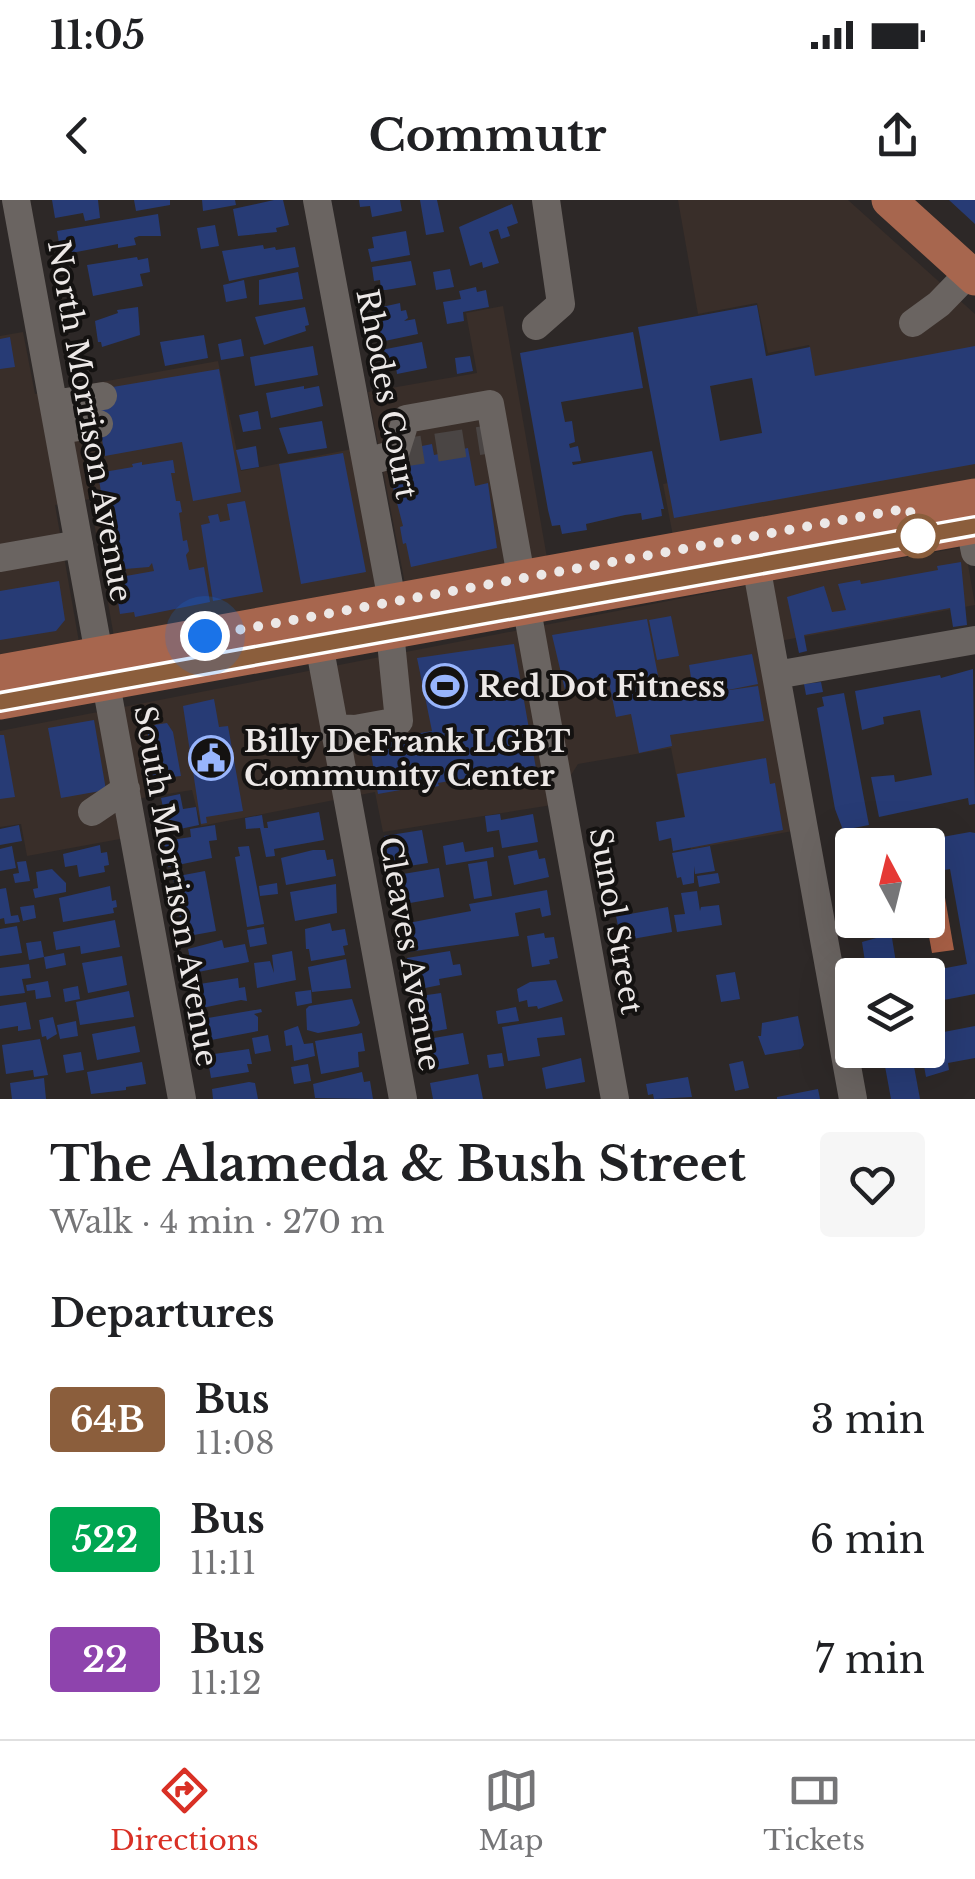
<!DOCTYPE html>
<html lang="en">
<head>
<meta charset="utf-8">
<style>
	:root { --surface:#fff; --page:#f6f6f6; --text:#202124; --muted:#757577; --line:#e0e0e0; --accent:#d93025 }
	body { margin:0; font-family:"Libre Baskerville",serif; background:var(--page); color:var(--text); height:100vh; display:flex; flex-direction:column; font-size:38px; white-space:nowrap }
	* { box-sizing:border-box; margin:0 }
	p { font-size:32px; color:var(--muted) }
	.icon { flex:none; width:55px; height:55px; fill:none; stroke:currentColor; stroke-width:2; stroke-linecap:round; stroke-linejoin:round }
	.map { position:relative; height:899px; overflow:hidden }
	.drawer { display:flex; flex-direction:column; background:var(--surface); flex:1 }
	.drawer>* { flex:none }
	.badge { padding:0 20px; border-radius:8px; font-size:35px; line-height:65px }
	.needle { width:65px; rotate:353deg }
	.controls { position:absolute; left:835px; top:628px; display:grid; gap:20px }
	.controls a { display:grid; place-items:center; width:110px; height:110px; border-radius:10px; background:var(--surface); box-shadow:0 10px 40px #0002; font-size:50px }
	.you { position:absolute; width:50px; height:50px; margin:-25px; border:8px solid #fff; border-radius:50%; background:#1a73e8; box-shadow:0 0 0 15px #1a73e833 }
	.map>.badge { position:absolute; translate:-50% -50%; box-shadow:0 0 0 5px #fff }
	h2 { padding:0 50px; font-size:38px; line-height:90px }
	.round { display:grid; place-items:center; flex:none; width:105px; height:105px; border-radius:10px; background:var(--page) }
	.headline { display:flex; align-items:center; justify-content:space-between; height:170px; padding:0 50px }
	h1 { font-size:48px; font-weight:700; line-height:75px }
	ul { padding:0; list-style:none }
	li { display:flex; align-items:center; gap:30px; height:120px; padding:0 50px }
	li div { flex:1 }
	li b { display:block; font-size:38px }
	li em { font-style:normal }
	li .badge { min-width:110px; font-weight:700; text-align:center }
	.status { display:flex; justify-content:space-between; align-items:center; height:70px; padding:0 50px; background:var(--surface); direction:ltr }
	.status svg { height:28px; fill:currentColor }
	header { display:flex; justify-content:space-between; align-items:center; height:130px; padding:0 50px; background:var(--surface); font-size:45px; font-weight:700 }
	.tabs { display:flex; justify-content:space-around; align-items:center; height:140px; border-top:2px solid var(--line); background:var(--surface); font-size:28px; color:var(--muted) }
	.tabs a { display:grid; justify-items:center; gap:5px }
	.tabs .current { color:var(--accent) }
	.map>svg:first-child { display:block }
</style>
</head>
<body>
<div class="status"><b>11:05</b><svg viewBox="0 0 49 12"><path d="M0 12V9h3v3zM5 12V6h3v6zM10 12V3h3v9zM15 12V0h3v12zM26 1h20v11H26zM47 4h2v5h-2z"/></svg></div>
<header><svg class="icon" aria-label="back" viewBox="0 0 24 24"><path d="M15 5l-7 7 7 7"/></svg>Commutr<svg class="icon" aria-label="share" viewBox="0 0 24 24"><path d="M12 15V3M7 8l5-5 5 5M5 13v7h14v-7"/></svg></header>
<div class="map">
<svg width="975" height="899" viewBox="0 0 975 899">
	<rect width="100%" height="100%" fill="#2d2827"/>
	<path fill="#392e29" d="M678,0H848L975,114V281L673,336L663,284L829,253L809,145L768,153L757,103L698,114Z
		M503,106L547,358L405,384L368,192L477,173L466,113Z
		M23,132L35,194L218,161L241,271L352,249L379,389L114,437L90,299L55,305L79,442L0,456V136Z
		M965,347L975,405L758,445L793,631L691,649L671,548L578,564L552,605L383,632L375,592L201,626L192,590L136,599L142,635L27,656L21,624L0,627V531L776,380Z"/>
	<path fill="#aa6147" d="M943,686L954,750L932,753L926,720L928,689Z"/>
	<path fill="#273b75" fill-rule="evenodd" d="M52,0H98L100,18L85,21L83,13L55,18Z
		M134,0H170V5L136,11Z
		M202,0H235L236,5L203,11Z
		M274,0H283L289,25L276,28L277,32L238,36L233,9Z
		M359,0H400L402,11L372,17L370,6L360,7Z
		M420,0H437L444,32L426,35Z
		M949,0H975V24Z
		M512,4L518,23L507,27L510,36L501,39L498,29L489,32L499,63L483,68L482,62L470,66L459,27Z
		M158,14L161,36H139L134,38L136,45L118,48V44L61,55L57,31Z
		M215,25L219,46L201,49L197,28Z
		M406,31L410,55L371,62L368,49L374,48L372,37Z
		M263,45L264,49L275,47L276,50L295,47L299,67L229,81L222,51Z
		M137,57L138,60L148,58L150,72L140,74L143,86L93,96L87,65Z
		M411,61L416,85L386,90H381L380,80L374,81L372,67Z
		M450,69L454,87L436,90L433,72Z
		M298,72L303,99L259,105V80Z
		M244,80L247,98L226,102L223,85Z
		M476,87L477,92L486,90L489,107L463,112L464,121L447,124L443,102L461,99L459,91Z
		M400,103L401,111L406,110L408,118L404,121L415,119L418,134L380,142L373,109Z
		M757,105L766,156L810,147L815,176L975,146V264L674,318L638,127ZM752,178L762,233L720,241L710,186Z
		M138,107L140,135L102,147L101,142H98L95,121L118,113L117,110Z
		M305,107L309,125L305,126L306,131L264,145L255,117Z
		M633,132L643,188L561,202L565,222L572,221L575,242L569,244L570,248L578,246L581,261L572,262L573,265L652,251L664,309H661L662,316L642,320L641,313L625,315L586,324L587,330L562,334L560,325L552,326L548,310L520,153Z
		M204,135L208,158L165,166L160,142Z
		M10,137L15,167L0,169V139Z
		M241,139L244,156L221,160L218,144Z
		M422,142L427,168L397,174L396,167L384,169L381,150Z
		M313,146L318,175L255,186L250,157Z
		M470,156L473,171L457,174L455,158Z
		M219,169L241,292L193,301L182,242L105,256L96,207L101,189Z
		M304,186V189L319,186L323,206L271,218L266,193Z
		M258,211L261,229L243,232L239,215Z
		M322,221L327,248L288,254L279,228Z
		M432,244L434,255L468,248L475,286L488,283L497,348L411,367L406,343L403,344L400,327L403,326L390,276L410,259L419,257L417,247Z
		M256,246L259,267L241,270L236,250Z
		M343,253L366,372L301,384L279,264Z
		M173,260L175,273H171L176,301H180L182,312L179,313L183,341L187,340L189,351L186,355L189,370L204,367L210,402L135,417L134,412L120,414L98,273L133,267L132,264L142,262V265ZM152,363L154,371L126,376L125,369L149,367Z
		M245,301L263,392L213,401L201,325L210,323L208,316L218,314L220,322L230,320L227,304Z
		M961,362L967,425L953,427L950,408L804,435L807,451L799,453L787,397L824,386L832,412L846,410L838,384L860,380L861,384L938,370L937,366Z
		M59,381L65,420L56,431L0,440V391Z
		M671,416L679,456L657,460L649,420Z
		M647,419L663,501L694,496L689,465L752,454L758,484L723,491L758,486L764,521L670,535L672,546L639,553L631,514L616,517L609,482L565,490L552,435Z
		M514,444L537,574L475,585L473,577L438,583L439,586L434,587V584L378,594L369,542L432,531L417,458Z
		M973,469L975,604L969,605L968,598L879,617L871,577L894,575L895,582L932,575L920,510L883,517L884,524L862,530L855,491L940,475L941,478Z
		M821,482L823,492L806,495L804,484Z
		M844,493L869,625L843,630L835,609L817,508L824,506L822,497Z
		M214,499L219,527L228,526L243,611L206,617L207,623L201,624L183,506Z
		M94,520L106,590L61,598L48,528Z
		M167,523L173,532L181,576L153,579L146,541H149L147,528L155,529L154,525Z
		M0,535H4L15,597L0,599Z
		M766,558L770,584L775,583L783,630L673,651L671,638L659,641L656,622L685,617L677,574Z
		M180,594L183,609L196,607L199,625L156,634L152,614L164,612L161,598Z
		M319,612L324,640L274,649L275,656L266,657L260,628L246,629L245,618L262,615L264,628H268L267,622Z
		M500,614L501,620L533,614L538,642L502,648L499,630L487,632L485,616Z
		M19,625L22,641L0,645V629Z
		M215,625L217,640L209,641L212,658L168,667L164,641L191,637L190,629Z
		M422,630L428,663L390,669L384,636Z
		M970,632L975,633V794L928,803V775H907L906,766L929,764L930,771L967,764L950,669L928,673V645L909,643Z
		M463,642L465,652L493,647L494,657L446,665L443,646Z
		M852,642V681L851,682L844,645Z
		M100,645L101,653L107,652L109,665L104,666L105,672L79,677L77,665L65,667L63,654Z
		M12,646L16,668L0,671V649Z
		M249,646L264,724L247,727L235,657L240,656L238,647Z
		M710,646L715,671L695,674L694,666V683L683,685L681,677L677,678L672,653Z
		M313,650H325L327,660L333,659L336,676L286,685L281,658Z
		M537,650L539,659L545,658L549,677L514,685L508,656Z
		M26,661L30,681L15,683L13,674L19,673L17,662Z
		M487,661L492,696L474,699L468,664Z
		M439,668L444,697L410,703L409,697L395,700L391,676Z
		M52,669L66,683V692L35,698L33,689L38,688L36,672Z
		M205,671L216,731L183,737L173,677Z
		M718,673L720,683L699,687L697,676Z
		M277,683L278,694L260,696L259,686Z
		M336,684L337,713L295,721L290,692Z
		M110,686L112,701L116,700L117,707L113,708L114,713L63,722L59,698Z
		M6,688L11,716L18,715L20,722L5,724L4,718L0,719V689Z
		M547,690L551,715L542,717L540,708L515,713L519,736L408,752L403,724L471,711L469,704Z
		M697,691L700,711L701,707L719,705L722,725L677,732L674,715L685,714L681,693Z
		M34,705L36,718L23,721L20,707Z
		M668,707L672,732L621,741L615,711L629,708L630,714Z
		M115,720L120,747L81,754L80,746L56,750L53,732Z
		M858,720H895V722L859,729Z
		M330,723L332,731L345,729L348,745L343,746L345,755L311,761L309,749H306L305,729Z
		M17,726L22,753L0,756V729Z
		M264,727L267,744L250,747L247,730Z
		M544,733L545,738L554,737L558,758L549,760L550,764L532,767L527,736Z
		M880,737L892,738L898,775H867L862,742Z
		M222,740L224,748L245,744L249,762L193,773L188,749Z
		M41,741L44,757L29,760L26,743Z
		M292,751L296,780L257,788L254,763L270,761L274,773L272,755Z
		M450,751L453,765L460,764L462,775L439,779L440,785L425,788L424,783L416,784L415,776L410,777L407,758Z
		M64,753L66,765L46,769L44,757Z
		M122,756L127,785L88,793L82,763Z
		M346,759L351,788L312,792L308,767Z
		M29,764L31,778L22,779L25,793L0,796V768Z
		M735,772L740,799L721,802L716,775Z
		M238,778L239,788L245,787L247,801L241,800L197,809L193,785Z
		M556,780L563,801L538,809L537,806L528,807L527,800L519,802L517,789L530,782Z
		M48,781L51,797L36,799L35,790L27,791L26,785Z
		M78,786L80,799L65,802L63,789Z
		M311,790L312,803L297,806L295,792Z
		M129,791L134,817L80,825L76,802Z
		M441,793L447,829L420,834L413,797Z
		M352,799L360,823L357,826L318,833L307,830L306,809L309,806Z
		M26,802L31,829L18,831V826L0,829V806Z
		M516,807L519,821L498,824L496,811Z
		M261,809L262,812L254,814L258,817V831L206,841L202,819Z
		M798,816L804,845L801,849L765,855L758,836H761L762,823Z
		M53,817L57,834L47,840L46,836L42,837L39,820Z
		M562,817L565,835L537,838L540,856L508,861L502,827Z
		M76,821L78,836L60,839L57,825Z
		M135,826L140,852L97,860L92,834Z
		M298,826L304,844L313,843L315,856L294,861L292,845L286,846L284,831Z
		M975,826V858L948,863L949,870L926,877L921,850H928V835Z
		M362,833L365,851L358,852L359,867L321,874L315,841Z
		M463,833L469,864L429,871L422,840Z
		M268,835L271,851L255,854L252,838Z
		M40,839L48,875L34,877L33,870L6,874L2,845Z
		M249,849L252,864H247L249,872L211,878L207,855Z
		M882,850H911L920,899H891Z
		M81,852L84,870L66,873L63,855Z
		M502,853L504,866L489,868L487,855Z
		M581,858L585,882L546,889L542,868Z
		M743,861L749,888L735,891L729,864Z
		M142,862L146,884L126,887V890L91,894L87,872Z
		M308,864L311,881L294,884L291,867Z
		M362,872L364,882L370,881L373,899L315,898L313,884Z
		M478,874L483,899H433L430,883Z
		M688,877L692,897L654,899L653,894L648,895L646,884Z
		M44,878L46,899H12L10,883Z
		M249,882L255,883L258,899H213L212,889Z
		M818,889L820,899H777V897Z"/>
	<g fill="none" stroke-linecap="round" stroke-linejoin="round">
		<path stroke="#4a4544" stroke-width="28" stroke-dasharray="28 14" stroke-linecap="butt" d="M395,254L498,238"/>
		<path stroke="#6a6461" stroke-width="28" d="M16,0L99,454
			M317,0L392,401
			M913,123L939,104L969,73
			M536,126L561,104L546,0
			M54,204L103,196
			M59,230L99,224
			M366,262L395,254L406,219L490,204L615,899
			M970,327L975,352
			M0,358L79,344
			M756,365L853,899
			M319,444L403,899
			M776,475L975,440
			M106,484L182,899
			M335,528L355,529L399,521L390,432
			M92,612L126,589"/>
		<path stroke="#a7664e" stroke-width="35" d="M889,0L975,78
			M0,472L975,296
			M0,502L975,326"/>
	</g>
	<g fill="none" stroke-linecap="round" stroke-linejoin="round">
		<g stroke="#fff" stroke-width="22">
			<path id="line" d="M0,502L975,326"/>
		</g>
		<use href="#line" stroke="#8b5e3c" stroke-width="15"/>
		<path stroke="#ece8e7" stroke-width="10" stroke-dasharray="0 18" d="M205,436L909,308L918,336"/>
	</g>
	<defs>
		<g id="stadium-ring" transform="scale(2.25)"><circle r="9.5" fill="#141211" stroke="#98b5fd" stroke-width="1.5"/><path d="M0-5a6.5 5 0 1 0 0 10a6.5 5 0 1 0 0-10ZM-3.5-1.8h7v3.6h-7Z" fill="#98b5fd"/></g>
		<g id="civic-ring" transform="scale(2.25)"><circle r="9.5" fill="#141211" stroke="#98b5fd" stroke-width="1.5"/><path d="M-.6-6.5H3V-4.5H.6V-3L4-1V1h2V6H-6V1h2V-1L-.6-3ZM-1.2 2.5V6h2.4V2.5Z" fill="#98b5fd"/></g>
	</defs>
	<g fill-rule="evenodd">
		<use href="#stadium-ring" x="445" y="486"/>
		<use href="#civic-ring" x="211" y="558"/>
	</g>
	<circle fill="#fff" stroke="#8b5e3c" stroke-width="5" cx="918" cy="336" r="20"/>
	<g text-anchor="middle" dominant-baseline="central" stroke-width="8" stroke-linejoin="round" paint-order="stroke">
		<g font-size="30" fill="#ece8e7" stroke="#141211">
			<text transform="translate(387 194) rotate(79)">Rhodes Court</text>
			<text transform="translate(90 221) rotate(80)">North Morrison Avenue</text>
			<text transform="translate(176 686) rotate(80)">South Morrison Avenue</text>
			<text transform="translate(616 721) rotate(80)">Sunol Street</text>
			<text transform="translate(410 754) rotate(80)">Cleaves Avenue</text>
		</g>
		<g font-size="30" font-weight="bold" fill="#ece8e7" stroke="#141211" text-anchor="start">
			<text x="478" y="486">Red Dot Fitness</text>
			<text x="244" y="541">Billy DeFrank LGBT<tspan x="244" dy="34">Community Center</tspan></text>
		</g>
	</g>
</svg>
<div class="controls">
<a><svg class="needle" viewBox="-14 -14 28 28"><path d="M0-13l5 13h-10z" fill="#e53935"/><path d="M0 13l5-13h-10z" fill="#757577"/></svg></a>
<a><svg class="icon" aria-label="layers" viewBox="0 0 24 24"><path d="M12 4l9 5-9 5-9-5zM3 14l9 5 9-5"/></svg></a>
</div>
<div class="you" style="left:205px;top:436px"></div>
</div>
<section class="drawer">
<div class="headline"><div><h1>The Alameda &amp; Bush Street</h1><p>Walk · 4 min · 270 m</p></div><a class="round"><svg class="icon" aria-label="heart" viewBox="0 0 24 24"><path d="M12 20l-8-8c-3-5 5-10 8-4 3-6 11-1 8 4z"/></svg></a></div>
<h2>Departures</h2>
<ul>
<li><span class="badge" style="background:#8b5e3c;color:#fff">64B</span><div><b>Bus</b><p>11:08</p></div><em>3 min</em></li>
<li><span class="badge" style="background:#00a651;color:#fff">522</span><div><b>Bus</b><p>11:11</p></div><em>6 min</em></li>
<li><span class="badge" style="background:#8e44ad;color:#fff">22</span><div><b>Bus</b><p>11:12</p></div><em>7 min</em></li>
</ul>
</section>
<nav class="tabs">
<a class="current"><svg class="icon" aria-label="directions" viewBox="0 0 24 24"><path d="M12 3l9 9-9 9-9-9zM9 14v-3h6M13 9l2 2-2 2"/></svg>Directions</a>
<a><svg class="icon" aria-label="map" viewBox="0 0 24 24"><path d="M3 6l6-2 6 2 6-2v14l-6 2-6-2-6 2zM9 4v14M15 6v14"/></svg>Map</a>
<a><svg class="icon" aria-label="tickets" viewBox="0 0 24 24"><path d="M3 7h18v10H3zM15 7v10"/></svg>Tickets</a>
</nav>
</body>
</html>
